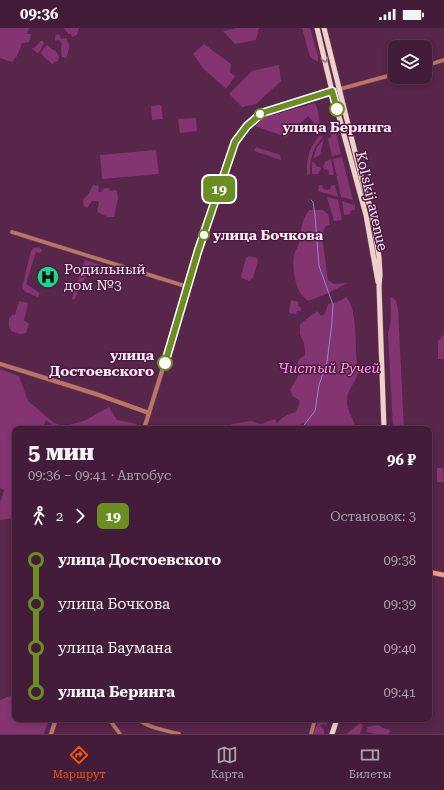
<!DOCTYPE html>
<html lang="ru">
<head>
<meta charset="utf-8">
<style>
	:root { --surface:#421c38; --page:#492540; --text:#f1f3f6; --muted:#aea1ae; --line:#5a3a53; --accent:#ea580c }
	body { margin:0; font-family:"Roboto Serif",serif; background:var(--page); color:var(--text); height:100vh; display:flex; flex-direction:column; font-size:15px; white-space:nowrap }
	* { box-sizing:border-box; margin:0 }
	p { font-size:13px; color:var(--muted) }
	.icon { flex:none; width:22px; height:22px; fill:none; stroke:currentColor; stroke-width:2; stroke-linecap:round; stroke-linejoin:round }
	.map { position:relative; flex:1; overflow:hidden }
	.details { position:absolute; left:12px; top:398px; width:420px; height:296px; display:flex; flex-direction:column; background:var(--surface); border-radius:8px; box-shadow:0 2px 6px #0003,0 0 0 1px var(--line) }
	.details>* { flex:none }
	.badge { padding:0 8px; border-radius:6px; font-size:14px; line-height:26px }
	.fabs { position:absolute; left:388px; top:12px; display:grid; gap:8px }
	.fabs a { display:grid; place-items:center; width:44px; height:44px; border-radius:8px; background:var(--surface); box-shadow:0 2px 6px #0003,0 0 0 1px var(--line); font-size:20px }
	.map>.badge { position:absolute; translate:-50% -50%; box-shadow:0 0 0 2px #fff }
	.legs { display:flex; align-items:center; gap:6px; height:44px; padding:0 16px; font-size:13px }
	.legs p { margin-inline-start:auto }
	.summary { display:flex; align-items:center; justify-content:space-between; height:68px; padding:0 16px }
	h1 { font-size:22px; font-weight:800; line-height:30px }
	ul { padding:0 16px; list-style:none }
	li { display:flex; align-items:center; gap:14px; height:44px; font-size:15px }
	li i { display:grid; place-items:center; width:6px; height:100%; margin:0 5px; background:currentColor }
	li i::after { content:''; width:10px; height:10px; margin:-5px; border:3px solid; border-radius:50%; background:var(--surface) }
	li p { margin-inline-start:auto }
	li:first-child i { background:linear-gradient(#0000 50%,currentColor 0) }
	li:last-child i { background:linear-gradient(currentColor 50%,#0000 0) }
	.status { display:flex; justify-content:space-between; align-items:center; height:28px; padding:0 20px; background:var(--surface); direction:ltr }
	.status svg { height:11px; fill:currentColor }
	.dock { display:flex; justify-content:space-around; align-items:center; height:56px; border-top:1px solid var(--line); background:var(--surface); font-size:11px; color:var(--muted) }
	.dock a { display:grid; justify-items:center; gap:2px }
	.dock .selected { color:var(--accent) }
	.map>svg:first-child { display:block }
</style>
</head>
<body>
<div class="status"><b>09:36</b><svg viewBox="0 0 49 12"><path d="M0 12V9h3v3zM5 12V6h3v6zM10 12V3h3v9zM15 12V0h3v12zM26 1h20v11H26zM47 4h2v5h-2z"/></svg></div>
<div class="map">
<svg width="444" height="706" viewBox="0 0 444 706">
	<rect width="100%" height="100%" fill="#58254b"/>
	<path fill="#843471" d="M0,0H29L27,6H31L29,14L22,15L17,28L12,34L0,30Z
		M64,0H79L77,7L72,9L71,6H68Z
		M237,0H259L256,12L235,16L223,3Z
		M302,0H310L318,28V34L310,29Z
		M59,6L61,11L66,10C71,18 69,22 66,30L62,29L61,21L62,16L59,12L55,13V10L56,7Z
		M41,13H43L44,16C40,18 42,24 37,25L31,20H34Z
		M204,16L231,36L230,44L235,48L226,61C219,53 209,47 202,39C199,35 197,30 193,26Z
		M47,17L53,22H55L59,28L58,33L54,34L53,36H52L42,27L41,24Z
		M279,37L281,53L256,76L242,79L229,66L252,43Z
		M315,75L318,82L320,100L319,101L308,88L286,109L255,98L265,89Z
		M161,77L163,91L152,92L151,78Z
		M196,90L197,103L180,105L178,91Z
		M334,95L341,126L332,128L328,111L331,109L329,100Z
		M320,107L323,109C312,120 310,132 310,146L307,147C306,131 309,119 320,107Z
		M324,111L320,127L313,131L317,119Z
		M256,119L280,127L281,132L254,123Z
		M156,122L159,146L102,151L100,127Z
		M342,129L353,172L341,169L333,131Z
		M331,131L334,147H329V143L324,141L323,138L326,133Z
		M312,134H314L317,138L320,139L321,141L318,146H312Z
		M93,157L99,158L98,163L99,164H101L105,160H109L110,163L115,162L117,163L118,170L114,189H108L97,184L99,175L98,173H92L87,180L84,178L83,173C84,169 87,168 89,165C91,161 91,160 93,157Z
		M319,157H322L323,160L327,162L330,161L331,158L335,157L338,169L318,163Z
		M327,169L338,172L342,192L334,193Z
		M342,173L355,177V182L350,183V186L344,187Z
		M309,182H323L328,186L330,196L325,199L322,208L328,252L334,256L348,255L324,267L308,273C306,271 303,269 301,266C295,258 292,237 294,227C295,223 298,219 299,215C302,201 300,195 309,182Z
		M39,219L42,222L40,225L36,224L26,256L40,265L38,269L25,264L22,259L31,223L34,220Z
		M249,228L257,230L258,233L253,250L249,253L242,250L241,248L246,230Z
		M85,232L107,239L115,243L113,248L89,242L74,272L72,271L73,267Z
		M346,269C356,278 356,312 356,325C356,331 358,338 358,344C356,354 347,362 347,372C346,382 354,391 356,401H305L307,398L303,395L293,401H223L232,396L251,393L261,396L275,391L277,396C282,388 287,387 296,384L300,373L293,368L290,362C295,353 301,346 302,335L296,347L295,345L299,331L305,327V324L304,315L300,306V296L317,283L321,288L325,286L328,276L337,274Z
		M392,269L396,273L398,281L404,401H393L388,305C392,293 391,282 390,270Z
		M291,272L298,274V278L302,280L300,283H297L296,286L289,285Z
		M19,273L28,275L24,293L29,295L26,305L20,306L11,303L9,298V291L13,286L15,287Z
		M444,306V331H438V313Z
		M0,341L19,348L28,373L54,395L61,397H68L84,393L109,379L117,392L137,396L135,401H57L46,392L42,401H15V490L0,492V473L1,472L4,462L0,460Z
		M437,440H443L444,454H437Z
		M15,666V691H49L44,706H0V672Z
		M320,691H328L327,697L323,696L320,698L324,701V706H314L315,701Z
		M360,695L363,697L360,706H346Z
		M378,697L383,700L390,702L389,706H375L367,704V699Z"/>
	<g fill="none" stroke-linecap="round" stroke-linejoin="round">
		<path stroke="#8c8bd0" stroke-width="1" d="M301,401L315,383L319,357L327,334L332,294L333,277L319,238L315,187L313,174L311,172"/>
		<g stroke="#724466" stroke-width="4.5">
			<path id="minor" d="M425,38L444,32
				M340,61L395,46
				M12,204L188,259
				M109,691L120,706
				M138,691C148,700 166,702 179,706
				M311,706L315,691"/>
		</g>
		<g stroke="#724466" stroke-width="5">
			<path id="tertiary" d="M0,336L96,366L149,385
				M144,401L171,314L198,223L235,114L247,98L262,85L297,73L340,61
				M51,706L56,691"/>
		</g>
		<g stroke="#724466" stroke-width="5.5">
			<path id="secondary" d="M429,544L444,547"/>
		</g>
		<g stroke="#724466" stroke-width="6">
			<path id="primary" d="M317,0L332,63L366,187L378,254
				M324,0L363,156L372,185L379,229L380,247L379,258L384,401
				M332,706L337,691"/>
		</g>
		<use href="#minor" stroke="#ba7661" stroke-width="3.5"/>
		<use href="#tertiary" stroke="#ba7661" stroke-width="4"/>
		<use href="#secondary" stroke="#f39d83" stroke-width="4.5"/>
		<use href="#primary" stroke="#eed1c8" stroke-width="5"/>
	</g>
	<defs><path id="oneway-chevron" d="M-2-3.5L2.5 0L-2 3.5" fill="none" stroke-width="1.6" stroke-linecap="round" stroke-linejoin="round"/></defs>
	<use stroke="#9d7684" href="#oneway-chevron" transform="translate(325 32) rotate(77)"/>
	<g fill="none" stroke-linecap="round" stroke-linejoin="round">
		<g stroke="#fff" stroke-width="9">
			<path id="line-1" d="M165,335L198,223L235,114L247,98L262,85L332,63L337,81"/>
		</g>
		<use href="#line-1" stroke="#6b8e23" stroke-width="6"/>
	</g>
	<defs>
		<g id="hospital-disc" transform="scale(1.15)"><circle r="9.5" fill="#17d989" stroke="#4c1a40"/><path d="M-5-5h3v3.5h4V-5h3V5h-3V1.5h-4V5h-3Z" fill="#111"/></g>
	</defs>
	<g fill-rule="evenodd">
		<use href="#hospital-disc" x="48" y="249"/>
	</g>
	<g fill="#fff" stroke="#6b8e23" stroke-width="2">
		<circle cx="337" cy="81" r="7"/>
		<circle cx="260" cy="86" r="5"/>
		<circle cx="204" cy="207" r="5"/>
		<circle cx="165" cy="335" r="7"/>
	</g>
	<g text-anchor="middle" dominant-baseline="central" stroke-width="3" stroke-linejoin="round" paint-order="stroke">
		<g font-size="14" font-weight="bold" fill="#fbe8f5" stroke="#4c1a40">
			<text x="337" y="99">улица Беринга</text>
			<text x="213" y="207" text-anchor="start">улица Бочкова</text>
			<text x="154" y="327" text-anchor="end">улица<tspan x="154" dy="16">Достоевского</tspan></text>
		</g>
		<g font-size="14" fill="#fbe8f5" stroke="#4c1a40">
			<text transform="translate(372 173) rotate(77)">Kol'skij avenue</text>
		</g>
		<g font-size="14" fill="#fbe8f5" stroke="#4c1a40" text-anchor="start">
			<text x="64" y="241">Родильный<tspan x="64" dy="16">дом №3</tspan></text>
		</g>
		<g font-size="14" font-style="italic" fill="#fb9de1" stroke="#4c1a40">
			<text x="329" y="340">Чистый Ручей</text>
		</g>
	</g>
</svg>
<div class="fabs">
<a><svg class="icon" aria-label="layers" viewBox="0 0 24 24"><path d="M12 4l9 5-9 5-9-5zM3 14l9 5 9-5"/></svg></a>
</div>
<b class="badge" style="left:219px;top:161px;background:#6b8e23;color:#fff">19</b>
<section class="details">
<div class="summary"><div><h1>5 мин</h1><p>09:36 – 09:41 · Автобус</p></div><b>96 ₽</b></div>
<div class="legs"><svg class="icon" aria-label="walk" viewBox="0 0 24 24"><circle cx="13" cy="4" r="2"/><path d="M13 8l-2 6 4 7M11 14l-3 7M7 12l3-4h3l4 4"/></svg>2<svg class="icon" aria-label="forward" viewBox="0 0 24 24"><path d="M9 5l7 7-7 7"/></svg><b class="badge" style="background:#6b8e23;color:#fff">19</b><p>Остановок: 3</p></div>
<ul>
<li><i style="color:#6b8e23"></i><b>улица Достоевского</b><p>09:38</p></li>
<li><i style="color:#6b8e23"></i><span>улица Бочкова</span><p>09:39</p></li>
<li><i style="color:#6b8e23"></i><span>улица Баумана</span><p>09:40</p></li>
<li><i style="color:#6b8e23"></i><b>улица Беринга</b><p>09:41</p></li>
</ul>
</section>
</div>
<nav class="dock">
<a class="selected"><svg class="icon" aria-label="directions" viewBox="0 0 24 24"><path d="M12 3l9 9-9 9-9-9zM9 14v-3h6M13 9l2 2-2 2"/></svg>Маршрут</a>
<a><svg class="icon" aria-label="map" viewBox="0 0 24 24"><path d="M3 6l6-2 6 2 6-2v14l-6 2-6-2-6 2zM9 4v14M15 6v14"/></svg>Карта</a>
<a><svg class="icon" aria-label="tickets" viewBox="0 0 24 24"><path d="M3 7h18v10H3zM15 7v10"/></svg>Билеты</a>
</nav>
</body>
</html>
